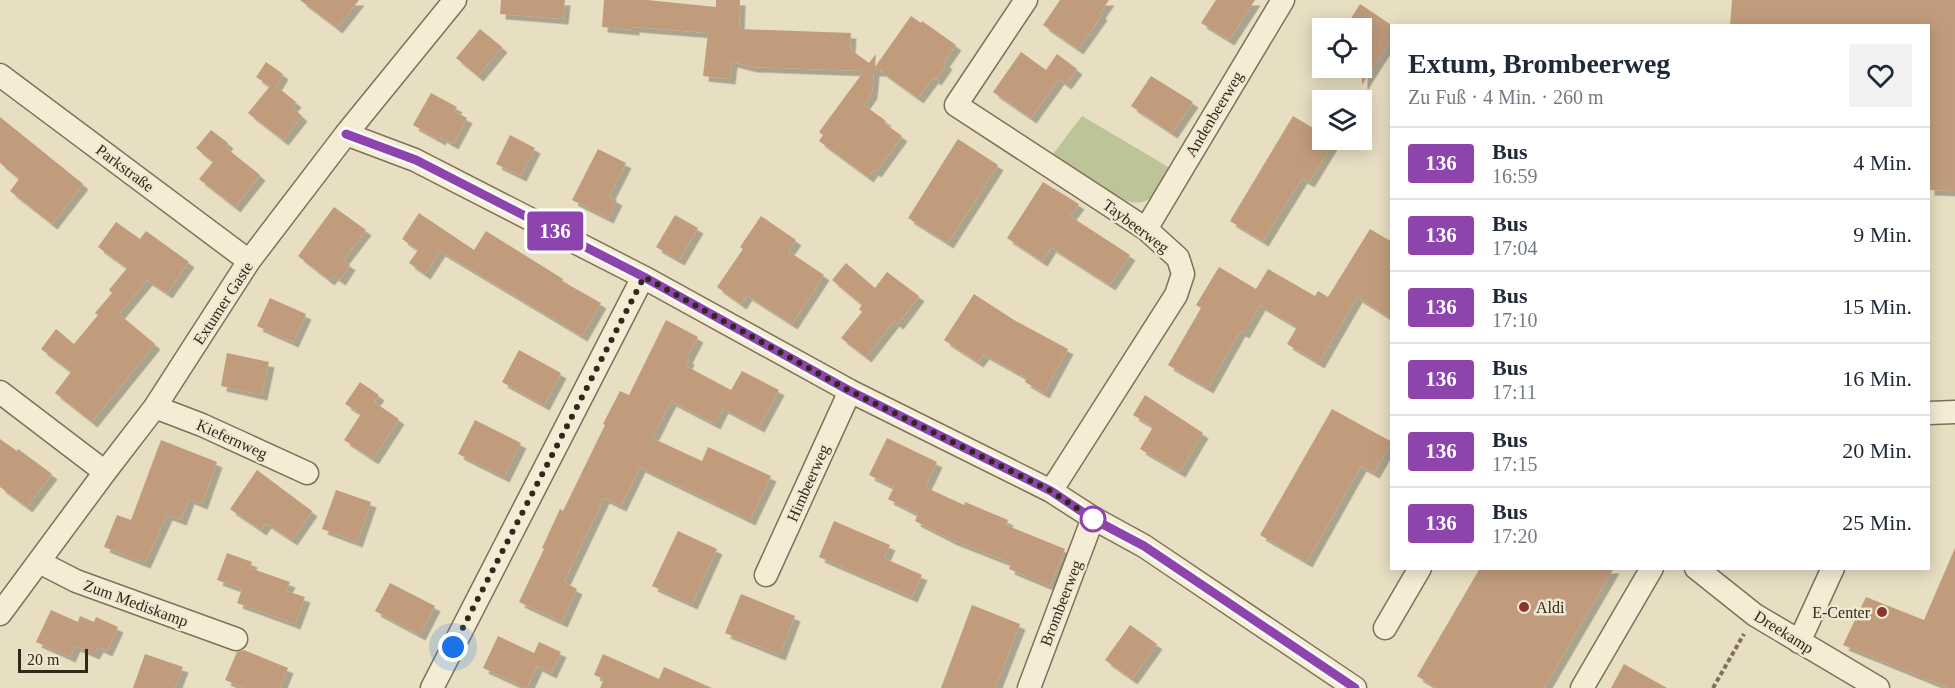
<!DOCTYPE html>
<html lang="de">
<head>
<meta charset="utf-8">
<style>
	:root { --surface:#fff; --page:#f2f2f3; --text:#1f2937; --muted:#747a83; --line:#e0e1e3 }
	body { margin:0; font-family:Georgia,serif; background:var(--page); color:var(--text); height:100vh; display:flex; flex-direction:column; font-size:22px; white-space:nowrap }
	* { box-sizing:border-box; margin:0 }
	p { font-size:20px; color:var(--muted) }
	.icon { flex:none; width:33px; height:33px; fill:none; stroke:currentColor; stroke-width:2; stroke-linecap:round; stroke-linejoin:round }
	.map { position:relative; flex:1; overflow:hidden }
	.sheet { position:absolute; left:1390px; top:24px; width:540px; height:546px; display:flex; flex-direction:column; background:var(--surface); border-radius:0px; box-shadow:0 3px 15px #0003 }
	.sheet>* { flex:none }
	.badge { padding:0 12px; border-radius:4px; font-size:21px; line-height:39px }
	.fabs { position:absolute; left:1312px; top:18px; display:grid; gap:12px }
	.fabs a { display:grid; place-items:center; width:60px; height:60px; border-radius:0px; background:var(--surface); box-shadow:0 3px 15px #0003; font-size:30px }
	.scale { position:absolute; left:18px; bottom:15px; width:70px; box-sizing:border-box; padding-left:6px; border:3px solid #31281e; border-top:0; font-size:16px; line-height:21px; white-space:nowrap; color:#31281e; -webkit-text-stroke:4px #f0e8d0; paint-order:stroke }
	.you { position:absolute; width:30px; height:30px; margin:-15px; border:4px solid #fff; border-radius:50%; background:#1a73e8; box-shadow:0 0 0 9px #1a73e833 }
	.map>.badge { position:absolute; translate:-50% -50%; box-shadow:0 0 0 3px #fff }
	.round { display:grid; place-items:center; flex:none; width:63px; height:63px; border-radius:0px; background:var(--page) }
	.summary { display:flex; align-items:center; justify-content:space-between; height:102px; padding:0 18px }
	h1 { font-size:28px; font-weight:800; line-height:45px }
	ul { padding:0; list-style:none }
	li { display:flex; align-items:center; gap:18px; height:72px; padding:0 18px; border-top:2px solid var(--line) }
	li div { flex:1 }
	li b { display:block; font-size:22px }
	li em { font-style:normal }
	li .badge { min-width:66px; font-weight:700; text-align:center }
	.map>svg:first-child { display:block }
</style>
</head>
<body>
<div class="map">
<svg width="1955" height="688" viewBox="0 0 1955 688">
	<defs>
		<filter id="shadow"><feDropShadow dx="5.5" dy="5.5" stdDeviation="0" flood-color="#0004"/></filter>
	</defs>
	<rect width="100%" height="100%" fill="#e8dec2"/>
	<path fill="#bdc497" d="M1082,116L1170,168C1156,191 1152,211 1121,199L1053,154Z"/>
	<path fill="#c19c7c" filter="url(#shadow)" d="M300,0H359L337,28Z
		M501,0H565L563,19L500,14Z
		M604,0H647L716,7V0H740L739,29L851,33L850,49L869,63L876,54L875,67L881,71H874L872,93L864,105L886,121L884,123L902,136L876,172L873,170L868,177L819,141L823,135L819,132L864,71L752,67L732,62L730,79L703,76L708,33L634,27V30L602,27Z
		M1060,0H1109L1100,13L1102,15L1078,49L1043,25Z
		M1216,0H1255L1229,40L1201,23Z
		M1732,0H1955V191L1929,190V26H1730Z
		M1360,4L1393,26L1392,38L1362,85V28H1345Z
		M911,16L921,23L922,21L956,45L944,62L947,64L936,80L933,78L918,98L875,67Z
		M480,29L502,47L478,76L456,58Z
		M1021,52L1046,70L1057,54L1077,69L1066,84L1059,79L1031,118L993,92Z
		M266,62L283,74L276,86L296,102L292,107L302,116L283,140L248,113L270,86L256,77Z
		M1151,76L1193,102L1172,133L1131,106Z
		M431,93L457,107L454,111L467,118L453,144L441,137L440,140L413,125Z
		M1293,116L1323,134V140L1334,141L1309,182L1302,178L1263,241L1230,221Z
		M0,117L83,184L52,224L10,191L19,179L0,163Z
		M211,130L228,143L225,147L260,175L235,207L199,179L213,162L196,148Z
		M510,135L535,148L521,176L496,164Z
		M958,139L998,165L948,243L908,218Z
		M598,149L626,163L609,196L617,200L608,218L572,200Z
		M1043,182L1079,204L1070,216L1130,255L1110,285L1051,247L1042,261L1007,238Z
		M334,207L366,230L343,260L350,265L340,280L333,275L329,280L298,256Z
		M419,213L474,250L486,231L563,279L562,281L601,303L582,336L440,251L425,274L409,263L418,250L402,239Z
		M675,215L698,228L679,260L656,247Z
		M761,216L796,240L788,251L824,275L792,324L747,295L741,304L717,287L743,249L740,247Z
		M116,222L140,239L146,231L189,262L167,293L147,280L119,314L155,344L92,422L55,393L71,372L41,349L56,329L74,344L98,315L95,313L112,293L109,290L127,268L98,247Z
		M1370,229L1392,242V319L1357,297L1319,363L1287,344L1297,327L1260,305L1244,333L1240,331L1208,388L1168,365L1201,308L1196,305L1219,267L1256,289L1268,269L1315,296L1318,291L1328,297Z
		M846,263L875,288L887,272L919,296L898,324L894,321L866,357L841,338L862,312L859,309L862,305L832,280Z
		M974,294L1014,320L1068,349L1044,393L1025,382L1027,378L984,354L978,362L944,340Z
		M270,298L306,314L293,342L257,326Z
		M666,320L698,337L687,358L689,359L686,366L731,390L742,371L779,390L759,427L723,408L715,424L671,401L652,438L702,461L708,447L771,476L750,520L640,467L621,506L604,498L564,582L577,589L562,622L519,602L544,549L542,548L560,509L563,511L605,425L603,424L620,391L629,395Z
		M519,350L561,373L544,405L502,382Z
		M227,353L269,362L262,395L221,386Z
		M360,382L379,395L374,402L399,419L373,459L344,440L361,414L345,404Z
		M1145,395L1203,433L1180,472L1140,449L1153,427L1133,415Z
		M1332,409L1392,442L1374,473L1361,466L1307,562L1260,535Z
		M475,420L521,443L504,477L458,454Z
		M887,438L937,462L925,487L964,505L965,502L1008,520L1006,525L1065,549L1050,586L1009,569L1011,563L952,540L915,521L918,514L888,499L894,487L869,475Z
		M0,439L17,451L18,449L52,474L27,507L0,487Z
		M161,440L217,462L202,504L189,499L181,520L167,515L145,563L104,547L117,515L131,520Z
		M257,470L312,511L292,540L266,523L261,530L230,509Z
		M336,490L371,502L357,542L322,529Z
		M834,521L890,545L884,558L922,575L912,597L819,557Z
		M678,531L717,549L692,604L652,586Z
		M1955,548V688H1949L1843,645L1866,597L1924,620Z
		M227,553L252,562L250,568L290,582L286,591L305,597L295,624L237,603L242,589L217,580Z
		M1480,568H1614L1544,688H1437L1417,676Z
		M390,583L435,606L420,635L375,611Z
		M741,594L795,616L780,655L725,633Z
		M972,605L1020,624L995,688H941Z
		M51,610L78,622L80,616L94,622L96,617L118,627L107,651L98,647L94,654L75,646L70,657L36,642Z
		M1130,625L1157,644L1132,679L1105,660Z
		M498,636L534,653L539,642L561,652L551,673L537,666L527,688H526L483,668Z
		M244,650L288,668L280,688H244L225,680L237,652Z
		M145,654L183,667L175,688H133Z
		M603,654L659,679L664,667L712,688H600L604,679L594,675Z
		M1624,664L1667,688H1611Z"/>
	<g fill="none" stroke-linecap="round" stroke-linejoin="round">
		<g stroke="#7f705b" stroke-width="25">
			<path id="minor" d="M1026,0L956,105L1146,229L1178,258L1183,274L1176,295L1051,491
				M0,75L249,261
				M346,134L415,160L643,277L850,391L1051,491L1093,518L1144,546L1355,688
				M1146,229L1283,0
				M0,392L105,472
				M155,407L202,425L307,473
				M1929,413L1955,412
				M39,562L76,581L236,639
				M1696,568L1755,615L1878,688
				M766,575L850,391
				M0,614L105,472L155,407L249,261L346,134L455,0
				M1385,628L1420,568
				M1799,642L1833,568
				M432,688L643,277
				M1029,688L1093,518
				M1582,688L1652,568"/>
		</g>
		<path stroke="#7f705b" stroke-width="4" stroke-dasharray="4.5 3" stroke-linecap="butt" d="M1713,688L1744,634"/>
		<use href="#minor" stroke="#f4ecd4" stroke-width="22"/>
	</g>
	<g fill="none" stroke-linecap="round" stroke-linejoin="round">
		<g stroke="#fff" stroke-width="14">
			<path id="line" d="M346,134L416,160L644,277L850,391L1051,491L1093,519L1144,546L1355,688"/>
		</g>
		<use href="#line" stroke="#8e44ad" stroke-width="9"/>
		<path stroke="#31281e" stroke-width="6" stroke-dasharray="0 10.8" d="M453,647L644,277L850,391L1051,491L1093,519"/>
	</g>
	<circle fill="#fff" stroke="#8e44ad" stroke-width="3" cx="1093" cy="519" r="12"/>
	<g fill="#873633" stroke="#f0e8d0" stroke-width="2">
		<circle cx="1524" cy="607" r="6"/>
		<circle cx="1882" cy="612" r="6"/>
	</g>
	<g text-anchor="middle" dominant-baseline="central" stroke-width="5" stroke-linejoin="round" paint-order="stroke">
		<g font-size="16" fill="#31281e" stroke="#f0e8d0">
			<text transform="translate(1214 114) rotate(-59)">Andenbeerweg</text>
			<text transform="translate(125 168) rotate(37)">Parkstraße</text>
			<text transform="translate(1136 226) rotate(37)">Taybeerweg</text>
			<text transform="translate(223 303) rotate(-57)">Extumer Gaste</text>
			<text transform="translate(232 439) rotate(24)">Kiefernweg</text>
			<text transform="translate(808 483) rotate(-66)">Himbeerweg</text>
			<text transform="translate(136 603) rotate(20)">Zum Mediskamp</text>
			<text transform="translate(1061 603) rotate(-69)">Brombeerweg</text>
			<text transform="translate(1784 632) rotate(32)">Dreekamp</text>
		</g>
		<g font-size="16" fill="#31281e" stroke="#f0e8d0" text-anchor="start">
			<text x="1536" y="607">Aldi</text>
			<text x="1870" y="612" text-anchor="end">E-Center</text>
		</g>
	</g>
</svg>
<div class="fabs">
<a><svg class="icon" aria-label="locate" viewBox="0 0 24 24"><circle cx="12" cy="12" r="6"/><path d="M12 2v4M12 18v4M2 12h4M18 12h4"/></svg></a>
<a><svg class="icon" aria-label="layers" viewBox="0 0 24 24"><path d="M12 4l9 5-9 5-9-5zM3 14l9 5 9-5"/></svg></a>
</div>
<div class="scale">20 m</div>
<div class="you" style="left:453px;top:647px"></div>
<b class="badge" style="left:555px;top:231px;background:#8e44ad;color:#fff">136</b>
<section class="sheet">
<div class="summary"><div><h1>Extum, Brombeerweg</h1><p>Zu Fuß · 4 Min. · 260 m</p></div><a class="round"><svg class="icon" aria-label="heart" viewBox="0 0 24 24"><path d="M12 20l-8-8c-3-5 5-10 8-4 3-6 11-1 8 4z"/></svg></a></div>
<ul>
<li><span class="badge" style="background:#8e44ad;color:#fff">136</span><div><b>Bus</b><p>16:59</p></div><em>4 Min.</em></li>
<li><span class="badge" style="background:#8e44ad;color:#fff">136</span><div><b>Bus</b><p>17:04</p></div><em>9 Min.</em></li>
<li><span class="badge" style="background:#8e44ad;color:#fff">136</span><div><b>Bus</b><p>17:10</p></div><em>15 Min.</em></li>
<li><span class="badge" style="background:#8e44ad;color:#fff">136</span><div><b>Bus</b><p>17:11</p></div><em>16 Min.</em></li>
<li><span class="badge" style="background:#8e44ad;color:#fff">136</span><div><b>Bus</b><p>17:15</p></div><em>20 Min.</em></li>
<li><span class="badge" style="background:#8e44ad;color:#fff">136</span><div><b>Bus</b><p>17:20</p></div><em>25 Min.</em></li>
</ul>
</section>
</div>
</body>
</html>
